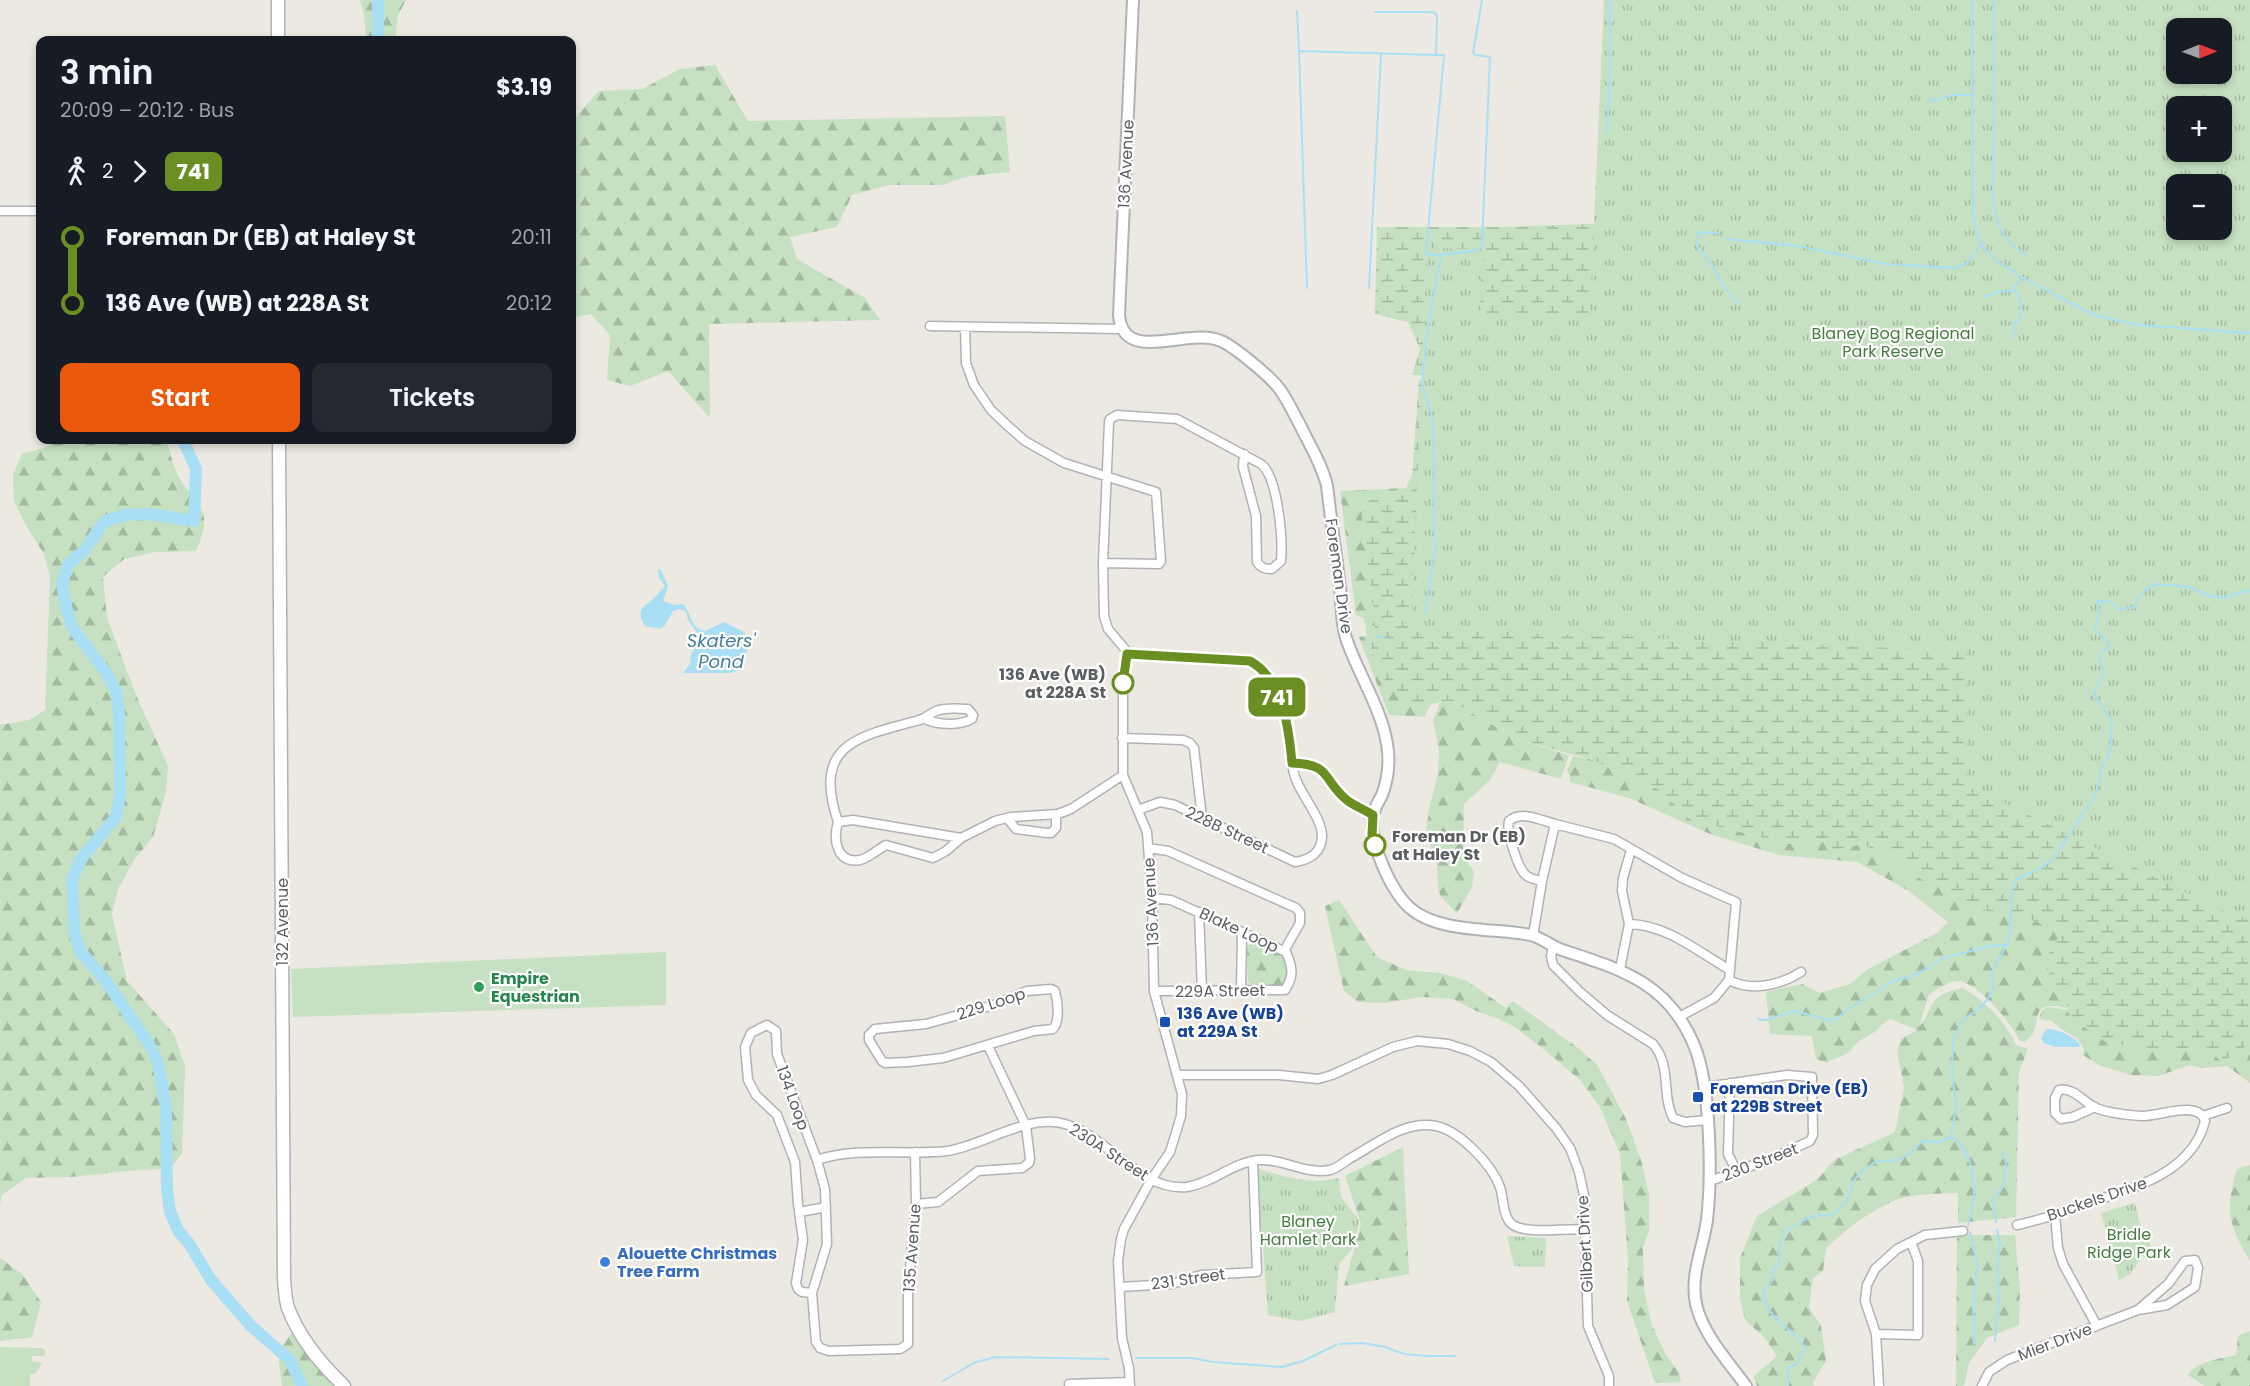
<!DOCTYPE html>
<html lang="en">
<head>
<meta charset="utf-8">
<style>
	:root { --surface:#171b24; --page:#242831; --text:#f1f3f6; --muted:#9ea1a6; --accent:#ea580c }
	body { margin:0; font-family:Poppins,sans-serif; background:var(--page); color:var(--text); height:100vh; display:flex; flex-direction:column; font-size:22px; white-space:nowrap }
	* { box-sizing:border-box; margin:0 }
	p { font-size:20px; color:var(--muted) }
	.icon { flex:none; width:33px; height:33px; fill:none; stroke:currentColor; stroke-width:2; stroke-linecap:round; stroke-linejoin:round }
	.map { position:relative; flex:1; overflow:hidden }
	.side { position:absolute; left:36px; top:36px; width:540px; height:408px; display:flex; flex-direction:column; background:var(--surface); border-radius:12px; box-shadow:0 3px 9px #0003 }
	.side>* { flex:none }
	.badge { padding:0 12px; border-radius:9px; font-size:21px; line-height:39px }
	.needle { width:39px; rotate:89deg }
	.fabs { position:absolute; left:2166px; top:18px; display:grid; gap:12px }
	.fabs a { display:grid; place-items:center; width:66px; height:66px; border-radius:12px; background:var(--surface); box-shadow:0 3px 9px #0003; font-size:30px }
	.map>.badge { position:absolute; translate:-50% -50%; box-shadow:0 0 0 3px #fff }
	.legs { display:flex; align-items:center; gap:9px; height:66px; padding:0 24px; font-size:20px }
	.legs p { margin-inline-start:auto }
	.head { display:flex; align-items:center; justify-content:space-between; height:102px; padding:0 24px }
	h1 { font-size:33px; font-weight:600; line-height:45px }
	.cta { display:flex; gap:12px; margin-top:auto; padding:12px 24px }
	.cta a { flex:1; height:69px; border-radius:12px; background:var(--accent); color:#fff; font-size:24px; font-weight:600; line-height:69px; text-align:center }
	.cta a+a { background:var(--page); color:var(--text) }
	ul { padding:0 24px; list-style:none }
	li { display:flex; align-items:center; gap:21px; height:66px; font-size:22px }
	li i { display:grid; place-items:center; width:9px; height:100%; margin:0 8px; background:currentColor }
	li i::after { content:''; width:15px; height:15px; margin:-8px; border:4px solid; border-radius:50%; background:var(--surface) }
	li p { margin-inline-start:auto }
	li:first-child i { background:linear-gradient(#0000 50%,currentColor 0) }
	li:last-child i { background:linear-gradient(currentColor 50%,#0000 0) }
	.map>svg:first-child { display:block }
</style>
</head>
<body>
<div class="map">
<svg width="2250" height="1386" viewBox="0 0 2250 1386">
	<defs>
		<pattern id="forest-firs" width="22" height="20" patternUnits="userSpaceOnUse" patternTransform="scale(1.5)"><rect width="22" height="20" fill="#c6e1c1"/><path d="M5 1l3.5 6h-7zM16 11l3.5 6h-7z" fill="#a4baa0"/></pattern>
		<pattern id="wetland-marsh" width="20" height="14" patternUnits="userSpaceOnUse" patternTransform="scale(1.5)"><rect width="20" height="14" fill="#c6e1c1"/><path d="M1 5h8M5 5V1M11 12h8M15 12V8" fill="none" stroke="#a4baa0"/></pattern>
		<pattern id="park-tufts" width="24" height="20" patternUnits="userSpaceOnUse" patternTransform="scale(1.5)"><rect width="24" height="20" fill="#c6e1c1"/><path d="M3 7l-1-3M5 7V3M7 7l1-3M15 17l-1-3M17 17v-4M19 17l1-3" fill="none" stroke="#a4baa0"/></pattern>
	</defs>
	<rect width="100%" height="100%" fill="#ece8e2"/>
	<path fill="#c6e1c1" d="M666,952V1005L293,1017L291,969Z
		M0,1347L42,1348L45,1350V1356H32V1361L42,1363L35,1374H30V1386H0Z"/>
	<path fill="url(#forest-firs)" d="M360,0H406L398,15L395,40H366L364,14Z
		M715,65L748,121L1005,116L1010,172L969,176L942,185H889L852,195L837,227L790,237L797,259L865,298L880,320L709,324L710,418L668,371L630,386L607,380L610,335L591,314L572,318V121L599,91L642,89L680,69Z
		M59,440H163L167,442C170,451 172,461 175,469C191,506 218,503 196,551L155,552L124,559L103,577L107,618L136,695L168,766L166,792L153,837L134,860L118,889L112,914L127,981L174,1034L185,1066L182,1153L170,1169L138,1170L70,1177L26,1178L2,1195L0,1204V725L29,720L45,710L50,577L44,554L27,527L14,501L13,475L22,454L43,448Z
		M1406,488L1384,494L1364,503L1362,513L1375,626L1371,649L1424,705L1431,704L1424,717L1389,715L1359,637L1366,636V627L1363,618L1356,615L1340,491Z
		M1451,701L1519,740L1569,755L1561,779L1500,762L1490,780L1464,804L1463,856L1474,871L1472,887L1457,913L1441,897L1438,890L1437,864L1426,834L1429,808L1438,775L1439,750L1433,721L1440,703Z
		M1573,756L1593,760L1658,789L1691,820L1790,844L1820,839L1837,851L1860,844L1882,852L1921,879L1944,885L1961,905L2035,921L2062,932L2057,992L2067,1003V1008C2022,997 2048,1029 2024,1042L2019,1040C2013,1024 1974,978 1955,981C1946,983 1937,990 1929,994L1919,1027C1937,1005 1925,997 1962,988C1984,999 2006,1022 2016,1045L2028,1049L2019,1072L2016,1217L1958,1223V1193C1938,1194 1915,1193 1896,1200C1869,1211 1847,1229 1826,1248L1823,1271L1813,1278L1809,1308L1821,1326L1826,1361L1813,1382L1814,1386H1757L1754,1376L1777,1356L1764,1337L1745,1320L1740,1298V1258L1757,1216L1818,1179L1834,1160L1895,1132L1904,1087L1897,1051L1901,1039L1917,1030L1890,1019L1881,1025L1878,1030L1859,1041L1848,1053L1826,1063L1816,1059L1812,1036L1770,1034L1766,992L1802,984L1820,993L1850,984L1868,969L1937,933L1948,922L1909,891L1857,862L1779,855L1710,834L1629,798L1570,782V776L1567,771Z
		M1339,900L1377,957L1406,970L1440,973L1467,981L1506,1008L1513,1001L1578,1048L1598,1066L1626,1119L1642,1163L1649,1195V1231L1643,1248L1644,1288L1651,1323L1666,1355L1679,1372L1681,1382L1655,1383L1627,1301L1628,1260L1620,1154L1600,1107L1580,1080L1541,1047L1513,1026L1499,1019L1476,1011L1453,999L1423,997L1383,1003L1358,1002L1344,991L1325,906Z
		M1251,943C1270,946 1285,950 1287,970C1288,979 1286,982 1279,987L1250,984L1248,981L1246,947Z
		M2048,1007L2067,1010L2068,1013L2185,1049L2211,1052L2222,1062L2250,1034V1083L2227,1066L2202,1068L2190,1065L2158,1076L2130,1075L2099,1065L2083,1055L2084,1049L2077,1038L2061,1029L2052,1021L2039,1019L2042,1010Z
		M1403,1147L1409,1274L1344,1286L1361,1224L1345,1176Z
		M2250,1165V1261C2228,1225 2225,1209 2237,1169Z
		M1957,1235H2015L2020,1290L2019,1325L1987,1338L1969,1363L1964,1386H1956Z
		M0,1258L22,1274L41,1302L32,1337L0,1341Z
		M2250,1331V1386H2204L2188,1375C2196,1361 2221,1359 2236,1355L2238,1336Z
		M291,1334L298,1337L337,1386H282L278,1353Z"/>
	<path fill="url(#wetland-marsh)" fill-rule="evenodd" d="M1803,0H2250V1034L2244,1048L2222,1062L2211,1052L2185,1049H2144L2104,1041L2078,1023L2067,1012V1003L2057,992L2044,961L2062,932L2035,921L1961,905L1944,885L1921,879L1882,852L1860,844L1837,851L1820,839L1790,844L1691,820L1658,789L1593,760L1519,740L1451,701L1424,705L1403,702L1382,676L1371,649L1375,626L1362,513L1364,503L1384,494L1406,488L1412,475L1419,380L1426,381L1443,376L1412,375L1420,349L1408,322L1375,314L1377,227H1500L1711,220ZM2176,28H2222V74H2176ZM2176,106H2222V152H2176ZM2176,184H2222V230H2176Z"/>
	<path fill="url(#park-tufts)" fill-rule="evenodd" d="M1604,0H2250V918L2234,916L1966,784V651L1411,628L1427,248L1483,249L1480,313L1590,314ZM2222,28V74H2176V28ZM2222,106V152H2176V106ZM2176,184H2222V230H2176Z
		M1259,1169C1289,1178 1308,1185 1339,1178L1341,1197L1359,1220L1355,1245L1339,1264L1335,1312L1300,1321L1268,1315L1263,1245L1252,1178Z
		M2135,1203L2140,1224L2151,1246L2129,1275L2119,1280L2101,1213Z
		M1507,1236L1546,1238L1545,1267L1514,1266Z"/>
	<path fill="#a9dff5" d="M658,570H661L668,586L663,601L673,605L683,604C692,614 690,628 705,631L724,622L744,632L749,644L742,668L731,673H683L690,664L691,655L694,649L693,641L698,634L688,620L686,611L679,609L673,611L665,625L660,629L645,626C635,610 643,607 654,598C658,594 661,590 665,586L659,578Z
		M2048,1029C2060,1030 2071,1035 2080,1044L2079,1047H2056L2044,1043L2041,1038L2044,1032Z"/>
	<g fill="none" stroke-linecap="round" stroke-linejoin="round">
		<path stroke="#a9dff5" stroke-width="2" d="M1972,0L1973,219L1981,245L1997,261L2023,278L2094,315L2138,325L2250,333
			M1994,0L1993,198C1996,227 2001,238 2026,255
			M1297,11L1299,51L1436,55
			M1375,12H1428L1435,13L1437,16L1436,55H1444L1426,253L1430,255H1441
			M1299,51L1307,288
			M1930,102V99L1935,101L1953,95H1973
			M1606,133L1609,104L1610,0
			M1719,233L1698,232L1696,240L1698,248L1707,257L1721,282L1736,302H1740
			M1727,239L1798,246L1886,264L1955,268L1967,263L1981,245
			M1369,288L1381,54
			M1985,297L2000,291H2012L2021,277
			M2011,338L2014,332L2013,324L2019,320L2021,303L2015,290
			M1425,613L1435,547L1434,526L1433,420L1422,384L1427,333L1441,255L1474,251L1479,249L1482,246L1490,57L1475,55L1473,53L1482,0
			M1376,636L1384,638
			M1758,1019L1766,1020L1795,1011L1828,1020L1837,1019L1846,1011L1895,980L1908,978L1927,969L1943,958L1991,946L2008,945
			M1951,1137C1969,1145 1974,1174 1974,1193C1974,1203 1970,1216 1968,1226
			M1996,1222L1993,1199L2004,1185L2006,1163L2002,1151
			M1970,1233L1978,1266L1973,1303L1974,1344
			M1995,1341L1999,1299L1997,1265L2000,1243L1997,1230
			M1340,1344L1363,1343L1385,1347L1404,1354L1427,1356H1455
			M1136,1358H1192L1213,1362L1282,1367L1303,1361L1336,1345
			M943,1381L974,1363L995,1357L1109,1359
			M1788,1386V1368L1797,1364L1805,1348C1800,1333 1755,1311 1765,1290C1767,1286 1771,1284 1773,1279L1772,1275L1774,1269L1779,1264V1243L1786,1231L1804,1220L1819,1215L1829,1216L1838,1210L1849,1197L1852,1183L1860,1173L1877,1161L1898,1160L1912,1152L1922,1141L1940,1142L1951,1137L1956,1106L1952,1074L1953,1039L1963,1020L1980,1008L1987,1000L1993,990L1992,973L2009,939L2013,884L2015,880L2037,870L2053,859L2095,796L2102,767L2110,751L2112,721L2094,695L2098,683L2105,673C2100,660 2093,655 2109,648L2110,645L2095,629L2099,612L2097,601L2111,602L2119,609L2135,607L2136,602L2145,590L2156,584L2190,587L2207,595L2222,598L2250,590"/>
		<path stroke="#a9dff5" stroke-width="12" d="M378,0V40
			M183,440L196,469L194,521L150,514L124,515L105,521L83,552L68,564L62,584L66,607L72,627L107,674L116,691L119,715L120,794L116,817L80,860L72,881L74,930L80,951L105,980L149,1044L158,1062L166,1109L167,1190L170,1212L179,1232L190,1245L211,1280L251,1326L290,1360L302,1386"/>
		<g stroke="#b0b3b6" stroke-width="11">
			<path id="minor" d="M0,211H40
				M930,326L1121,329
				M965,327L966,363L974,385L991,410L1008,426L1025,441L1064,463L1156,492L1161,561L1159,564L1103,563
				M1127,654L1250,661C1254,663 1259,665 1262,668C1272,678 1286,713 1288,727C1291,743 1290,761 1295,777C1301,795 1322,818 1322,836C1322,853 1309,860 1295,862L1175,805L1160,802L1138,810
				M1122,738L1183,740L1190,743L1194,748L1202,818
				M1292,763C1335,764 1321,780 1348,801C1355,807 1365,810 1373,815
				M1007,818L1016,829L1047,833H1051L1056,828V814
				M838,822L853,820L961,838L995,821L1011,817L1058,814L1071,809L1123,775
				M838,822C813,747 853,737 916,721C925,719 929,714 936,711C946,707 958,709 968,709L973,715L972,719C959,726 938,725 925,719
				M838,822C833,839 836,864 860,860C869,858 878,849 886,845L933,858L946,851L961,838
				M1555,824L1614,839L1682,878L1736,902L1729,980L1714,998L1679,1017
				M1148,848L1168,851L1296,908L1300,913V923L1284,951
				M1152,898L1171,900L1286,952C1293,968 1294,976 1285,990L1154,991
				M1199,912L1202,991
				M1629,924C1668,925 1698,952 1730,970
				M1533,936L1542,881C1537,880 1531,879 1527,876C1518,870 1506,831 1509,821C1521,810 1540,820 1555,824L1542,881
				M1553,947L1551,956L1553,965L1580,992L1607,1015L1653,1044C1672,1066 1661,1094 1673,1118L1685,1122L1707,1120
				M1620,969L1629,924L1622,891L1623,878L1631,850
				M1729,980C1751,992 1781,985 1801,972
				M1051,989L1055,991C1058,1002 1060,1021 1053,1029L1034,1031L943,1058L908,1062L885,1063L882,1061L869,1040V1035L875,1029L926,1024L994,1005L1027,991Z
				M1241,990L1242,933
				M1177,1075H1279L1318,1079L1332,1075L1393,1047L1417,1041L1448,1044L1470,1051L1491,1062L1519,1086L1556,1128L1570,1148L1579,1172L1584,1195L1588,1326L1609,1376V1386
				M1730,1083L1728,1154L1737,1172
				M1705,1087L1787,1075L1812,1077L1813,1135L1810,1141L1773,1158L1710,1181
				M2203,1116L2227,1108
				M817,1160C858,1146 904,1156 947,1151C983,1146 1027,1113 1065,1124C1108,1136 1140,1192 1187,1187C1213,1183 1233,1162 1259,1160C1282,1158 1305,1175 1330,1170C1336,1169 1344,1162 1349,1159C1376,1144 1404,1120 1436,1126C1460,1131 1492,1165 1500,1187C1504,1198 1502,1217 1513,1225C1527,1234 1567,1229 1584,1229
				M916,1204L938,1202L978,1171L1022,1168L1029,1163L1030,1159L1026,1126L988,1046
				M800,1212L826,1207
				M2055,1214L2058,1248L2063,1264L2097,1326
				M2017,1225C2045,1219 2071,1210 2098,1200C2140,1186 2193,1170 2205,1121C2198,1099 2159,1117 2141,1116C2127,1115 2108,1113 2096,1108C2083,1102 2074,1087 2059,1090L2055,1098V1113L2061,1119L2073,1117L2095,1107
				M1120,1287L1172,1284L1201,1275L1257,1272L1253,1161
				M812,1293L827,1244L825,1189L817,1160L777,1054L776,1031L767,1025L751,1033L745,1047L748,1080L756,1095L777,1115L795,1162L798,1204L803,1240L796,1283L798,1289L802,1292L812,1293L816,1342L820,1348L829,1351L900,1349L908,1344V1293L916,1204L915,1152
				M1876,1334L1918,1335V1261L1911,1242
				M1069,1384L1130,1382
				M1130,1386L1129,1368L1122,1338L1118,1261L1121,1239L1124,1229L1151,1180L1170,1152L1181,1116L1182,1094L1154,991L1152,898L1147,832L1123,775V676L1127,654L1125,649L1108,629L1104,616L1103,563L1109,422L1110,419L1117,415L1177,419L1261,464C1278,477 1283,539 1281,561L1272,569C1265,569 1261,568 1257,562L1256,516L1243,467L1244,454
				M1879,1386L1876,1334L1865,1301L1867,1285L1875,1269L1897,1249L1925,1235L1963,1231
				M1982,1386L1989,1372L2007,1360L2138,1310L2167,1305L2195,1287L2198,1268L2195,1260L2185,1261L2168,1284L2138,1310"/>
		</g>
		<g stroke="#b0b3b6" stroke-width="14">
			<path id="tertiary" d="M1133,0L1119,315C1123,366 1189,326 1221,341C1235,347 1268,375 1278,387C1287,398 1292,411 1299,423C1309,444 1322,464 1327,486C1331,520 1336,554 1340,588C1342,604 1341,623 1346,638C1358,674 1381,707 1387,744C1390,761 1388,779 1382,795C1379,801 1374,808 1373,816C1368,841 1391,891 1410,908C1438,933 1495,928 1531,935C1542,938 1551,946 1562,950C1620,969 1668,982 1694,1045C1711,1086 1712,1176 1707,1220C1703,1249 1690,1274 1696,1304C1703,1335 1728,1361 1746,1386"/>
		</g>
		<g stroke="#afb3b6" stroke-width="15">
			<path id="secondary" d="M278,0V40
				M279,440L284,1279C285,1289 285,1299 288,1308C299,1337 322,1365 344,1386"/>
		</g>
		<use href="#minor" stroke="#fff" stroke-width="8"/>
		<use href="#tertiary" stroke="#fff" stroke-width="10"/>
		<use href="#secondary" stroke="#fff" stroke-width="12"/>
	</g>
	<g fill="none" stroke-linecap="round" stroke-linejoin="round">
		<g stroke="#fff" stroke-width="14">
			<path id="line-1" d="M1123,683L1127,654L1250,661C1283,679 1289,729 1292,763C1333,764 1322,781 1348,801C1355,806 1365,810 1373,815L1372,834L1375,845"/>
		</g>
		<use href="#line-1" stroke="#6b8e23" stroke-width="9"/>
	</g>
	<g fill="#fff" stroke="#6b8e23" stroke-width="3">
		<circle cx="1123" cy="683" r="10"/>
		<circle cx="1375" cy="845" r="10"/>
	</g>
	<circle fill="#2e9e5b" stroke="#fff" stroke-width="2" cx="479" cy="987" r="6"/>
	<g fill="#1a4fb4" stroke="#fff" stroke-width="2">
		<rect x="1159" y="1016" width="12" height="12" rx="3"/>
		<rect x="1692" y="1091" width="12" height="12" rx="3"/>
	</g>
	<circle fill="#3f7fe0" stroke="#fff" stroke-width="2" cx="605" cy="1262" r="6"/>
	<g text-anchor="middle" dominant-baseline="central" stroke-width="4.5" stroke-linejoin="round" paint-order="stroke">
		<g font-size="16" fill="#5b5e61" stroke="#fff">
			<text transform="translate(1126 164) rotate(-87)">136 Avenue</text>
			<text transform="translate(1339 576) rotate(82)">Foreman Drive</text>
			<text transform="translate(1227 830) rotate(25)">228B Street</text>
			<text transform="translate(1151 902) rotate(-93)">136 Avenue</text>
			<text transform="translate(282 922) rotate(-90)">132 Avenue</text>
			<text transform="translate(1239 930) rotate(25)">Blake Loop</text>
			<text transform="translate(1220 991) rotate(-1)">229A Street</text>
			<text transform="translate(991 1004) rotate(-18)">229 Loop</text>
			<text transform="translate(793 1098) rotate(70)">134 Loop</text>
			<text transform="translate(1109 1152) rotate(33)">230A Street</text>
			<text transform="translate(1760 1162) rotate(-21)">230 Street</text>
			<text transform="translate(2097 1199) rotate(-19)">Buckels Drive</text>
			<text transform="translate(1585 1244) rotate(-93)">Gilbert Drive</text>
			<text transform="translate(912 1248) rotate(-86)">135 Avenue</text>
			<text transform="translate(1188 1279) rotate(-8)">231 Street</text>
			<text transform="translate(2055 1342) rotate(-21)">Mier Drive</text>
		</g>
		<g font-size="16" fill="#447d3e" stroke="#fff">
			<text x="1893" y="333">Blaney Bog Regional<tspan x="1893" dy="18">Park Reserve</tspan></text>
			<text x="1308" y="1221">Blaney<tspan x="1308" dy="18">Hamlet Park</tspan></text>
			<text x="2129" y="1234">Bridle<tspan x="2129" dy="18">Ridge Park</tspan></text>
		</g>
		<g font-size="16" font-weight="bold" fill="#5b5e61" stroke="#fff" text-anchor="end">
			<text x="1106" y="674">136 Ave (WB)<tspan x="1106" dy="18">at 228A St</tspan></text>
			<text x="1392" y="836" text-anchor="start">Foreman Dr (EB)<tspan x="1392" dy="18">at Haley St</tspan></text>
		</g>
		<g font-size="16" font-weight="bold" fill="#27864d" stroke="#fff" text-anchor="start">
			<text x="491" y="978">Empire<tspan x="491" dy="18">Equestrian</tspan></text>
		</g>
		<g font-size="16" font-weight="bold" fill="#164399" stroke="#fff" text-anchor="start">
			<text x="1177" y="1013">136 Ave (WB)<tspan x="1177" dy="18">at 229A St</tspan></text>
			<text x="1710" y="1088">Foreman Drive (EB)<tspan x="1710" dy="18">at 229B Street</tspan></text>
		</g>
		<g font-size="16" font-weight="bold" fill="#366cbe" stroke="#fff" text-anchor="start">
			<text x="617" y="1253">Alouette Christmas<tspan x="617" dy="18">Tree Farm</tspan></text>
		</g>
		<g font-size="18" font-style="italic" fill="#467c9c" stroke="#fff">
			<text x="721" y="640">Skaters'<tspan x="721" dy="21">Pond</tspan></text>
		</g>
	</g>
</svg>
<div class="fabs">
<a><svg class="needle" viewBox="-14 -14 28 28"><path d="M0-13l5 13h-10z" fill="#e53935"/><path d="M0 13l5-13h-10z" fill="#9ea1a6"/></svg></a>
<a>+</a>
<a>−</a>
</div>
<b class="badge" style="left:1277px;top:697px;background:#6b8e23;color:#fff">741</b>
<section class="side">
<div class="head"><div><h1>3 min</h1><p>20:09 – 20:12 · Bus</p></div><b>$3.19</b></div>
<div class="legs"><svg class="icon" aria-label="walk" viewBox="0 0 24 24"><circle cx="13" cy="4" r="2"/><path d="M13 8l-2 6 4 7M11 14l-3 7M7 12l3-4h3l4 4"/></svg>2<svg class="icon" aria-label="forward" viewBox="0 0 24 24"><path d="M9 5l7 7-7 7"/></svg><b class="badge" style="background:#6b8e23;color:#fff">741</b></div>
<ul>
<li><i style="color:#6b8e23"></i><b>Foreman Dr (EB) at Haley St</b><p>20:11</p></li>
<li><i style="color:#6b8e23"></i><b>136 Ave (WB) at 228A St</b><p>20:12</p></li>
</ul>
<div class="cta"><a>Start</a><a>Tickets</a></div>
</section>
</div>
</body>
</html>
